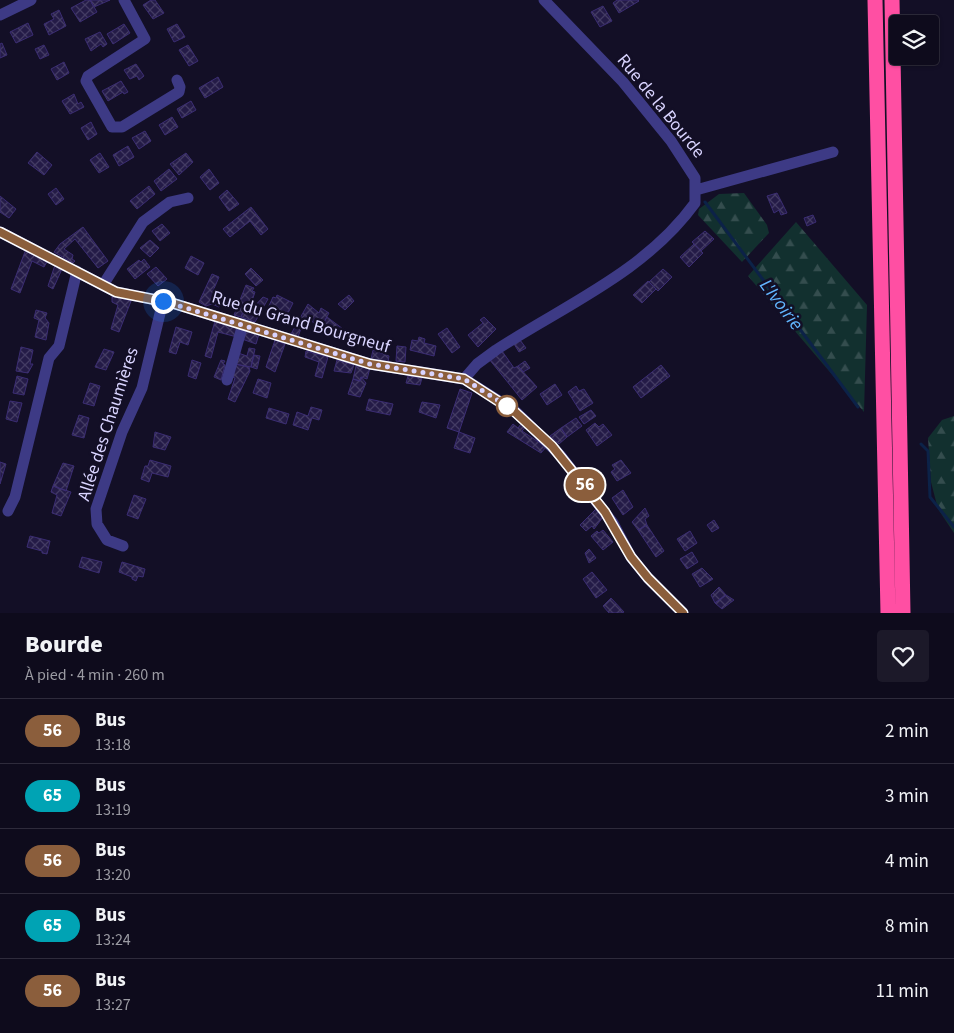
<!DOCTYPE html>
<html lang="fr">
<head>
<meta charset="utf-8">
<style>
	:root { --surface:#0e0b1c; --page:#1c1929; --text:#f1f3f6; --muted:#9b9ba3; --line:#2e2b3b }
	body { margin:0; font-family:"Source Sans 3",sans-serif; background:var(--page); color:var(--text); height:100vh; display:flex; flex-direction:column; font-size:19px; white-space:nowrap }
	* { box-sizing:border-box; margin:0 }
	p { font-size:16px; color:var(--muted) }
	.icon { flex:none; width:28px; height:28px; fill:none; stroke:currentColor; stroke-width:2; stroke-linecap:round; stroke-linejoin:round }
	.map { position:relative; height:613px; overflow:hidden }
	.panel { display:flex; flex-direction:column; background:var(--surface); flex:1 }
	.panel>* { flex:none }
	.badge { padding:0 10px; border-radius:16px; font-size:18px; line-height:32px }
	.tools { position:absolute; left:889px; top:15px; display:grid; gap:10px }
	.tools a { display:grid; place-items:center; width:50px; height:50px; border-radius:5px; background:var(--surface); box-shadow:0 1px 4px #0004,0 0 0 1px var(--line); font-size:25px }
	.you { position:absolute; width:25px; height:25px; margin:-12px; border:4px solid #fff; border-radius:50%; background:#1a73e8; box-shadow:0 0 0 8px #1a73e833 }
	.map>.badge { position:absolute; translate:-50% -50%; box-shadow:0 0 0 2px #fff }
	.round { display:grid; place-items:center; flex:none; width:52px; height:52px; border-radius:5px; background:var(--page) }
	.headline { display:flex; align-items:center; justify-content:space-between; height:85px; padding:0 25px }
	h1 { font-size:24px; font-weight:800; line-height:38px }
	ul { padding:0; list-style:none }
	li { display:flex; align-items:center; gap:15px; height:65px; padding:0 25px; border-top:1px solid var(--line) }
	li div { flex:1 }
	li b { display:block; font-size:19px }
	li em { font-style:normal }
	li .badge { min-width:55px; font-weight:700; text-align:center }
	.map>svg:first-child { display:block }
</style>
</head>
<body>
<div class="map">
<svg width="954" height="613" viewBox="0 0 954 613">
	<defs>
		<pattern id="forest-firs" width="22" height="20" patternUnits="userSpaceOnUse" patternTransform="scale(1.25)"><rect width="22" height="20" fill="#12302f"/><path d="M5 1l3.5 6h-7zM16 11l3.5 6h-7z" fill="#344d4e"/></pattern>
		<pattern id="building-cross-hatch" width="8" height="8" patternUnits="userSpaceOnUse" patternTransform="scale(1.25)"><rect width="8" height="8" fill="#241b47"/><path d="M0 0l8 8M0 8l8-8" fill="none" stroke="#433b63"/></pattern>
	</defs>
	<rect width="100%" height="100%" fill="#130f26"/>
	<path fill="url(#forest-firs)" d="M744,193L767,225L769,233L742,262L698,215L699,209L719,194Z
		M796,222L867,305L864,412L748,276Z
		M954,416V533L938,509L931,482L928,438L942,420Z"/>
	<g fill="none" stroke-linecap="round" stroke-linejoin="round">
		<path stroke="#0c2248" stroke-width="3" d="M705,202L858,407
			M921,444L928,451L930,497L954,527"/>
	</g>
	<path fill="url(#building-cross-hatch)" stroke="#3b2d73" d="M86,0H90L97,12L80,22L71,8Z
		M90,0H110L94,7Z
		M151,0H155L164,13L153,19L143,5Z
		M617,0H638L639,1L619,13L613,3Z
		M603,6L612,21L600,27L591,12Z
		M59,10L66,26L49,35L44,24L54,19L51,14Z
		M28,23L33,35L16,43L10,32Z
		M124,24L130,33L113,44L107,34Z
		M177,24L185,37L174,42L167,29Z
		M100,32L107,44L103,47L101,44L91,51L85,39Z
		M2,43L7,55L0,58V44Z
		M44,45L49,55L40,59L35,49Z
		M188,45L198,61L189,66L179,50Z
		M64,62L69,73L57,80L51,69Z
		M136,64L144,76L139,80L137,76L130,79L124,70Z
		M218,77L223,87L205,98L199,88Z
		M121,81L128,92L124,94L123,92L108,101L102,91Z
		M74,94L78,104L81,102L84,107L70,114L62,101Z
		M191,101L196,110L182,118L177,109Z
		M172,117L178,127L165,135L159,125Z
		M91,122L97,134L88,140L81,128Z
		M145,131L151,141L139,149L132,138Z
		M128,146L134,157L119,166L113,155Z
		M37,152L52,165L44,175L28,163Z
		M100,153L109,167L99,173L90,160Z
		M186,153L193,162L179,175L170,164Z
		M169,169L177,179L161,191L154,181Z
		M209,169L219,183L210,190L200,177Z
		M149,186L155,194L137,209L130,201Z
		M56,188L64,199L56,205L48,194Z
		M227,190L239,204L229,211L219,197Z
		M777,193L787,213L781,215L779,210L774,213L767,196Z
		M0,196L16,209L9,218L0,212Z
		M251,207L268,229L261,235L250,221L230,237L223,229Z
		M813,215L816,222L807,226L804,218Z
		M162,224L170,233L160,241L152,231Z
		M83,227L108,261L98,268L75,239L64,249L73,255L72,259L75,261L73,263L54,252L60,244Z
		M705,231L714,239L701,251L692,242Z
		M150,240L159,248L150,257L140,248Z
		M694,244L703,253L689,267L680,257Z
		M26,249L48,260L44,267L32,261L20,293L11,289Z
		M191,256L204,263L198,275L185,268Z
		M144,259L150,267L135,279L127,269L139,260L141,262Z
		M55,265L62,269L53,289L48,286Z
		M156,267L167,279L158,286L147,274Z
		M251,268L263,280L256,286L245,274Z
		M663,269L672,277L658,291L649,282Z
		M212,274L219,277L213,291L224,296L219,307L212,304L206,306L199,302Z
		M648,281L656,289L642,303L633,295Z
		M246,285L254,288L252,291L255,292L250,307L247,305L241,317L234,315Z
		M112,295L131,301L119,332L111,329L118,305L112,302Z
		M277,295L293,303L287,315L268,308L273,297L276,298Z
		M349,295L354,301L345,310L338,304Z
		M263,297L268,299L255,322L241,317L244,309L246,307L252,309Z
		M308,304L319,313L321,308L329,313L319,331L317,330L319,326L305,317L298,337L291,334Z
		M36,310L47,313L45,318L49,323L46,340L35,337L39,320L34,318Z
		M327,317L347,332L341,340L321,327Z
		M484,317L496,329L478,347L468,335L483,323L480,320Z
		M215,321L239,326L237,337L218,332L211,358L205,356Z
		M176,327L192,332L188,345L180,342L176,354L169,352Z
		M244,328L259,334L256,344L242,339Z
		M447,328L460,347L452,353L438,334Z
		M419,337L425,339L424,343L436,346L434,356L410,350L412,340L418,341Z
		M275,340L285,344L275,372L266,367Z
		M520,340L526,348L519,352L514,344Z
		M397,346L406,347L405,362L396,361Z
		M21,347L33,350L30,364H33L28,373L16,371Z
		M249,348L255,349L251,367L235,364L238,353L247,356Z
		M104,349L114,352L106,370L95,367Z
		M373,350L389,356L388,362L371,359Z
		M306,351L328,357L322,378L315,376L319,362L305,357Z
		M502,351L514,368L518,366L537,387L522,400L489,359Z
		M254,355L260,356L257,369L251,367Z
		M192,360L201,363L196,379L188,376Z
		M221,360L225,361L223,364L225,365L221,380L214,377Z
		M337,360L354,365L351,373L334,371Z
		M525,361L530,368L523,372L518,366Z
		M235,364L249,367L250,371L235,402L228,399L235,378L232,377Z
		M661,365L670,376L641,398L633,387Z
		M356,366L370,368L367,379L361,377L360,381L353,379Z
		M17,376L28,379L24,395L13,393Z
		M408,376L422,378L420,385L406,383Z
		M361,377L366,383L360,397L348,394L353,379L360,381Z
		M258,379L271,383L267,398L253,393Z
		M90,383L100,386L94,406L83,403Z
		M555,384L562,395L547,405L540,394Z
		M576,386L579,391L584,389L593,403L580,411L568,392Z
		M460,389L472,393L459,432L447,428Z
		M369,399L393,404L390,415L366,410Z
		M10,401L22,403L17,422L6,419Z
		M422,402L440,405L436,418L419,412Z
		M311,407L322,410L319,420L312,418L308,430L293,425L297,412L308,416Z
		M269,408L289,414L286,424L266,418Z
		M591,410L596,416L584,424L579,417Z
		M79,415L89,418L84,438L72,435Z
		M576,418L582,426L567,437L561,428Z
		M595,423L599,427L603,424L612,435L597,446L586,430Z
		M513,424L518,428L521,424L526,427L522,431L546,447L541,453L507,432Z
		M561,428L567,437L559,444L550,436Z
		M155,432L171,437L165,450L153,447Z
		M459,432L475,438L470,453L454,448Z
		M150,460L171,466L168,477L152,473L149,482L141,479L145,466H148Z
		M621,460L631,473L617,481L611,472L615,469L612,465Z
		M0,462L6,464L0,484Z
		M63,463L74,466L66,491L53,486Z
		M53,486L71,492L61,516L52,513L57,495L51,492Z
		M623,490L633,507L623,515L612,498Z
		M134,495L146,499L138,519L127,515Z
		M645,508L649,516L645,519L647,525L638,530L632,522Z
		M596,509L603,517L594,529L592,526L586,531L580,525Z
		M714,520L719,528L712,532L707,525Z
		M647,525L664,551L656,557L638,530Z
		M603,530L613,542L603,550L591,536L597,531L599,533Z
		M690,531L697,543L685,551L677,539Z
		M30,536L50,541L47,554L42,553V551L27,547Z
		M589,549L596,558L589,563L585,553Z
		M692,552L698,562L687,569L680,559Z
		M82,557L102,562L99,573L79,567Z
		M122,562L145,569L143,577L138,576L136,581L132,579V577L119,572Z
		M702,568L713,579L700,587L692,574Z
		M592,572L607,590L596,598L583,579Z
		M719,587L726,595L715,603L711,595Z
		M726,595L734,600L722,609L715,603Z
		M611,598L624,612L622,613H609L603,606Z"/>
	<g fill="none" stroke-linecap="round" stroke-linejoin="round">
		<path stroke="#3d3a85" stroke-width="11" d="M124,0L145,39L88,76L86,81L112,127H122L179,92L180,87L177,80
			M0,15L31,0
			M696,190L833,152
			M0,232L116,292L172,303L370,364L464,379L515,411L560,455L613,523L631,557L648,578L683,613
			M103,285L143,222L170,202L188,198
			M464,379L477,364L496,350C565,305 645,272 695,203V178L671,141L623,82L544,0
			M227,380L243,324
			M8,511L15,497L49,358L59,346L77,271
			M123,546L107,540L97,524L96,509L122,432L142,388L163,301"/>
		<path stroke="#ff4fa3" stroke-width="15" d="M875,0L888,613
			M892,0L903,613"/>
	</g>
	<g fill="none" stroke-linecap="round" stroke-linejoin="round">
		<g stroke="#fff" stroke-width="11">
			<path id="line" d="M0,232L116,292L172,303L370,364L464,379L515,412L552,446L605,512L631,557L648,578L683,613"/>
		</g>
		<use href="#line" stroke="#8b5e3c" stroke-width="8"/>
		<path stroke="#d9d4ff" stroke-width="5" stroke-dasharray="0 9" d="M163,301L370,364L464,379L507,406"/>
	</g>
	<circle fill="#fff" stroke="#8b5e3c" stroke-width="2.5" cx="507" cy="406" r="10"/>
	<g text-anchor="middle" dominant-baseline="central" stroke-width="5" stroke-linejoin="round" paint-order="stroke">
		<g font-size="18" fill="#d9d4ff" stroke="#130f26">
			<text transform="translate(661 106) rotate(51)">Rue de la Bourde</text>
			<text transform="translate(301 322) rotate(16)">Rue du Grand Bourgneuf</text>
			<text transform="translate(108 424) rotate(-72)">Allée des Chaumières</text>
		</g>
		<g font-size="19" font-style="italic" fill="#62b6ff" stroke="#130f26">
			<text transform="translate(781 305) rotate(53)">L'Ivoirie</text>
		</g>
	</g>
</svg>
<div class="tools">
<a><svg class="icon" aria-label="layers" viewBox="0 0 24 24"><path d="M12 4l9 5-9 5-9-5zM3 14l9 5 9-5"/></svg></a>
</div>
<div class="you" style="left:163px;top:301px"></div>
<b class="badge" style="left:585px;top:485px;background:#8b5e3c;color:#fff">56</b>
</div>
<section class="panel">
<div class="headline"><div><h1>Bourde</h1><p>À pied · 4 min · 260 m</p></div><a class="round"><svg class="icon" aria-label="heart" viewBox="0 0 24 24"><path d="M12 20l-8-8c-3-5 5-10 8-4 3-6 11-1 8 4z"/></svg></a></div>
<ul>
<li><span class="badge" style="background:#8b5e3c;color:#fff">56</span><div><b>Bus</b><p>13:18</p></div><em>2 min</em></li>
<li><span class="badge" style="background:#00a3b4;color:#fff">65</span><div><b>Bus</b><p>13:19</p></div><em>3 min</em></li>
<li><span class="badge" style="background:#8b5e3c;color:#fff">56</span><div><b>Bus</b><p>13:20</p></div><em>4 min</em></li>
<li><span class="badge" style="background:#00a3b4;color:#fff">65</span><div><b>Bus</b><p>13:24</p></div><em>8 min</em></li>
<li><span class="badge" style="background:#8b5e3c;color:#fff">56</span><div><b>Bus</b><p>13:27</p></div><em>11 min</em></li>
</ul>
</section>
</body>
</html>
